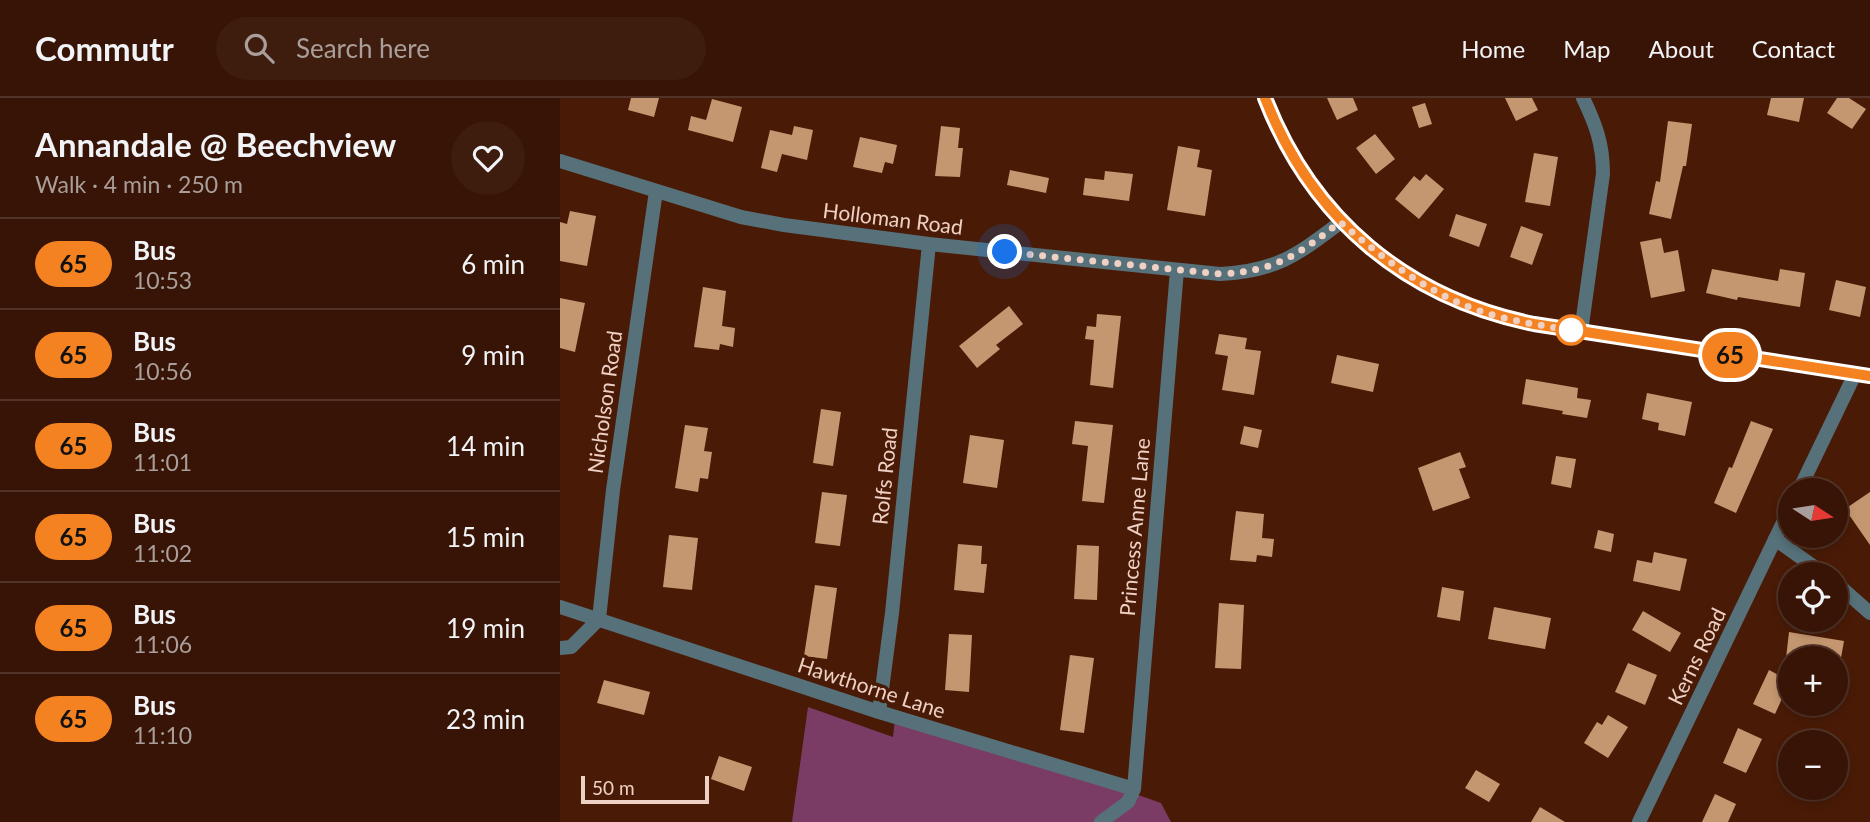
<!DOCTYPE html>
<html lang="en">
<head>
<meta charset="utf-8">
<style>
	:root { --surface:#371405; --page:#3e1d0f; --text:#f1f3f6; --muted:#aa9e9a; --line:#513327 }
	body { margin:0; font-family:Lato,sans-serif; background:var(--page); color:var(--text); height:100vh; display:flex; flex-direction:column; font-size:26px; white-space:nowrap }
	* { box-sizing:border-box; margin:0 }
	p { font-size:23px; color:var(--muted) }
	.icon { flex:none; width:38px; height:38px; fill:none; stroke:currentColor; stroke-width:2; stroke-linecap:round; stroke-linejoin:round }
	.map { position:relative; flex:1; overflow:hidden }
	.panel { display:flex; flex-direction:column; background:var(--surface); width:560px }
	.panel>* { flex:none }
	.badge { padding:0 14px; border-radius:23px; font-size:24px; line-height:46px }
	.needle { width:46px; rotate:102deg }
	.fabs { position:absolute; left:1218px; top:380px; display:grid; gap:14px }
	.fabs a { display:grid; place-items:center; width:70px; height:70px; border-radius:50%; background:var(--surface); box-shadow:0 4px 10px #0003,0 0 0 2px var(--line); font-size:35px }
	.scale { position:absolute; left:21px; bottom:18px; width:128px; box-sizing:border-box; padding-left:7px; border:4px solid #efd0c4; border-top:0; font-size:19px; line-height:24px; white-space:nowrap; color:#efd0c4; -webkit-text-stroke:5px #491b07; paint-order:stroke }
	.you { position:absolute; width:35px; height:35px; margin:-18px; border:5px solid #fff; border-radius:50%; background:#1a73e8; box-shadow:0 0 0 10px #1a73e833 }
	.map>.badge { position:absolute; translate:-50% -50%; box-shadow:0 0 0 4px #fff }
	.round { display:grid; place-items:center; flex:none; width:74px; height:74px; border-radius:37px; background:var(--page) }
	.head { display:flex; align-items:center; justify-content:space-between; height:119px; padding:0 35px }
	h1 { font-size:33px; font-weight:700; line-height:52px }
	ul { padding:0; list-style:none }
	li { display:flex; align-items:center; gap:21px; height:91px; padding:0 35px; border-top:2px solid var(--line) }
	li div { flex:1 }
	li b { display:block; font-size:26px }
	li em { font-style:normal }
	li .badge { min-width:77px; font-weight:700; text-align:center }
	header { display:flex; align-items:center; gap:42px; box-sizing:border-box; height:98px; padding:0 35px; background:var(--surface); border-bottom:2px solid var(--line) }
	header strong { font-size:33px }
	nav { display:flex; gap:38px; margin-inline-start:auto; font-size:24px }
	.search { width:490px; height:63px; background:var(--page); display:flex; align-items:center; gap:18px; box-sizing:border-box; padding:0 24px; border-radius:38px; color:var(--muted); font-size:26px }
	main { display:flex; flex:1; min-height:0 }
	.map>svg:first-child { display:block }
</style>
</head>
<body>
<header>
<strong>Commutr</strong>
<div class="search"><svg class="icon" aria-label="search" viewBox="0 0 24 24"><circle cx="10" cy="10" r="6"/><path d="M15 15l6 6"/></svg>Search here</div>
<nav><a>Home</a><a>Map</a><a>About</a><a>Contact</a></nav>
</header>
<main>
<section class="panel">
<div class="head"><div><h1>Annandale @ Beechview</h1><p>Walk · 4 min · 250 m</p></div><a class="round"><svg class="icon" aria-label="heart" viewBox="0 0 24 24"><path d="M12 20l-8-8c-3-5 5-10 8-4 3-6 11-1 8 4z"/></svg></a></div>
<ul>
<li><span class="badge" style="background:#f58220;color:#111">65</span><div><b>Bus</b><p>10:53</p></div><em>6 min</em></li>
<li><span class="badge" style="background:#f58220;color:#111">65</span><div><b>Bus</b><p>10:56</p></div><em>9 min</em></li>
<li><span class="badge" style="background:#f58220;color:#111">65</span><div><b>Bus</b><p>11:01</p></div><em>14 min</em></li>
<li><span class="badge" style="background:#f58220;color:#111">65</span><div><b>Bus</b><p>11:02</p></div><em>15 min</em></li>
<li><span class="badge" style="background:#f58220;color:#111">65</span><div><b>Bus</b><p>11:06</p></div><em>19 min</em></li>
<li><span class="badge" style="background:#f58220;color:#111">65</span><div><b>Bus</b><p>11:10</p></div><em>23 min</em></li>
</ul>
</section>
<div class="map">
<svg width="1310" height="724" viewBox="0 0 1310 724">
	<rect width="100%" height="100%" fill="#491b07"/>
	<path fill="#7a3c65" d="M248,609L333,639L336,612L601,705L611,724H232Z"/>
	<path fill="#c59770" d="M71,0H99L94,19L68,12Z
		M767,0H793L798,12L777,22Z
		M945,0H972L978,12L956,23Z
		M1211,0H1244L1239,24L1207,17Z
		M1277,0H1289L1306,11L1292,31L1267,15Z
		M152,1L182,9L173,44L128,32L131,18L146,22Z
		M865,5L872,26L859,30L852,9Z
		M1108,23L1132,26L1126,68H1123L1111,121L1089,116L1096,83L1100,84Z
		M234,28L253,32L247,62L222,56L217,74L201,70L210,32L232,37Z
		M381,28L400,30L398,50H403L400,79L375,78Z
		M815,36L835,61L816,76L796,50Z
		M300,39L337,47L333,66L325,64L322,75L293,69Z
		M618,48L640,52L637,69L652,72L645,118L607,112Z
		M974,55L998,59L990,108L965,104Z
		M450,72L489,80L486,95L447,87Z
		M545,73L573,76L569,103L523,97L525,80L544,82Z
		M866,76L884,91L859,121L835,101L854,78L860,83Z
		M10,113L36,118L27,168L0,163V124L7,126Z
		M896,116L927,126L919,149L889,138Z
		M961,128L983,136L972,167L950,159Z
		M1101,140L1104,155L1118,152L1125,193L1091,200L1080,144Z
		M1152,171L1218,183L1220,171L1245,175L1240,209L1178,199L1177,202L1146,195Z
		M1276,182L1306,189L1300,219L1269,212Z
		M143,189L166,193L162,228L175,230L173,249L160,246L159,252L134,249Z
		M0,200L25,205L15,254L0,250Z
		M449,208L463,226L436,247L440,251L417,270L399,248Z
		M537,216L561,218L553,290L530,287L534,242L525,241L527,228L536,229Z
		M659,236L687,240L685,251L701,253L694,297L662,292L668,258L655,256Z
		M777,257L819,266L813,294L771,285Z
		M966,281L1018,290L1017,300L1031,302L1027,320L1002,316L1003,313L962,306Z
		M1087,295L1132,304L1125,338L1098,332L1099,325L1082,321Z
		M261,311L281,314L273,368L253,365Z
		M515,323L553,327L544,405L522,403L528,348L512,346Z
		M1191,323L1213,331L1176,415L1154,405L1169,369L1172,370Z
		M125,327L148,330L144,353L152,354L148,381L140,380L138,394L115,390Z
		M684,328L702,332L698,350L680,346Z
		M410,337L444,342L437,390L403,385Z
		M900,354L906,369L899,371L910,400L873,413L858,370Z
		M996,358L1016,361L1011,390L991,386Z
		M262,394L287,397L280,448L255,445Z
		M1310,394V447L1285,411Z
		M676,413L704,416L702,440L714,441L712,459L697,457L696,464L670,462Z
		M1038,432L1054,436L1051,454L1034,450Z
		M109,437L138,440L132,492L103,489Z
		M398,446L422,448L421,466H427L424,495L394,492Z
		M517,447L539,448L537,502L514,501Z
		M1094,454L1127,461L1120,493L1073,483L1077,462L1092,465Z
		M255,487L277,490L267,561L244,558Z
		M882,489L904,493L900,523L877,519Z
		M659,505L684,507L681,571L655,570Z
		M934,509L991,520L985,551L928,541Z
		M1083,513L1121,535L1110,554L1072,532Z
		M1229,534L1284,543L1281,560H1226Z
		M389,536L412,537L409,594L385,592Z
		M510,557L534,560L524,635L500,632Z
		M1068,565L1097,577L1085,607L1055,594Z
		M1209,572L1230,583L1215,616L1193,606Z
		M44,582L90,594L84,617L37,605Z
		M1048,617L1068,629L1048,660L1024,645L1037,624L1042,627Z
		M1178,630L1202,641L1186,675L1163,665Z
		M159,658L192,669L184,693L151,681Z
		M916,672L940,686L929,704L905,690Z
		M1155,696L1176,706L1168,724H1142Z
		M980,709L1005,724H971Z"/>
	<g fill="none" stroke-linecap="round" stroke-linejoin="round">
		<path stroke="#56717a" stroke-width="14" d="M0,63L181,119L224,127L369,146L660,176C717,173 737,157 781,124
			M1021,234L1043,76C1043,46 1036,27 1023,0
			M1215,441L1264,476
			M1276,485L1310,515
			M0,509L319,614L574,691
			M39,521L53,392L96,93
			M0,550L11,549L39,521
			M319,614L332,515L369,146
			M541,724L568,704L574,691L617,172"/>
		<path stroke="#56717a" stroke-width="14" d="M1239,392L1295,276
			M1079,724L1230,410"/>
		<path stroke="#6d98a7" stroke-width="14" d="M705,0C752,121 847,200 974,226L1310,278"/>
	</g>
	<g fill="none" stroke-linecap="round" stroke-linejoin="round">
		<g stroke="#fff" stroke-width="16">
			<path id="line" d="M705,0C752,121 846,200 974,226L1310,278"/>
		</g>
		<use href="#line" stroke="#f58220" stroke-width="10"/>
		<path stroke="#efd0c4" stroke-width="7" stroke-dasharray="0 12.6" d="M445,154L660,176C716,173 738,157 780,124C823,160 867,195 920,213C953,224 987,228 1021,234L1011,232"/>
	</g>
	<circle fill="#fff" stroke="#f58220" stroke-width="3.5" cx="1011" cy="232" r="14"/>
	<g text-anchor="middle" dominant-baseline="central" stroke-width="7" stroke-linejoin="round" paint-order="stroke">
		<g font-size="21" fill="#efd0c4" stroke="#491b07">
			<text transform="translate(333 120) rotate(7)">Holloman Road</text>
			<text transform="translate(44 304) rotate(-82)">Nicholson Road</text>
			<text transform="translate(324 378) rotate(-84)">Rolfs Road</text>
			<text transform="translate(574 429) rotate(-85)">Princess Anne Lane</text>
			<text transform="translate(1136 558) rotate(-64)">Kerns Road</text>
			<text transform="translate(312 589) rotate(18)">Hawthorne Lane</text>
		</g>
	</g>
</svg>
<div class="fabs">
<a><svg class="needle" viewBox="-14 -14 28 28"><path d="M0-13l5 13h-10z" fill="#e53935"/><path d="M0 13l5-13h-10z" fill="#aa9e9a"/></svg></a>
<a><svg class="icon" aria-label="locate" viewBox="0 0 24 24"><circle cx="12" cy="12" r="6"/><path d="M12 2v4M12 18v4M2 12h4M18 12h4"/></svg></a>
<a>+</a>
<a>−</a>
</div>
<div class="scale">50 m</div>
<div class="you" style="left:445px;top:154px"></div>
<b class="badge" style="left:1170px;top:257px;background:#f58220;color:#111">65</b>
</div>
</main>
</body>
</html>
